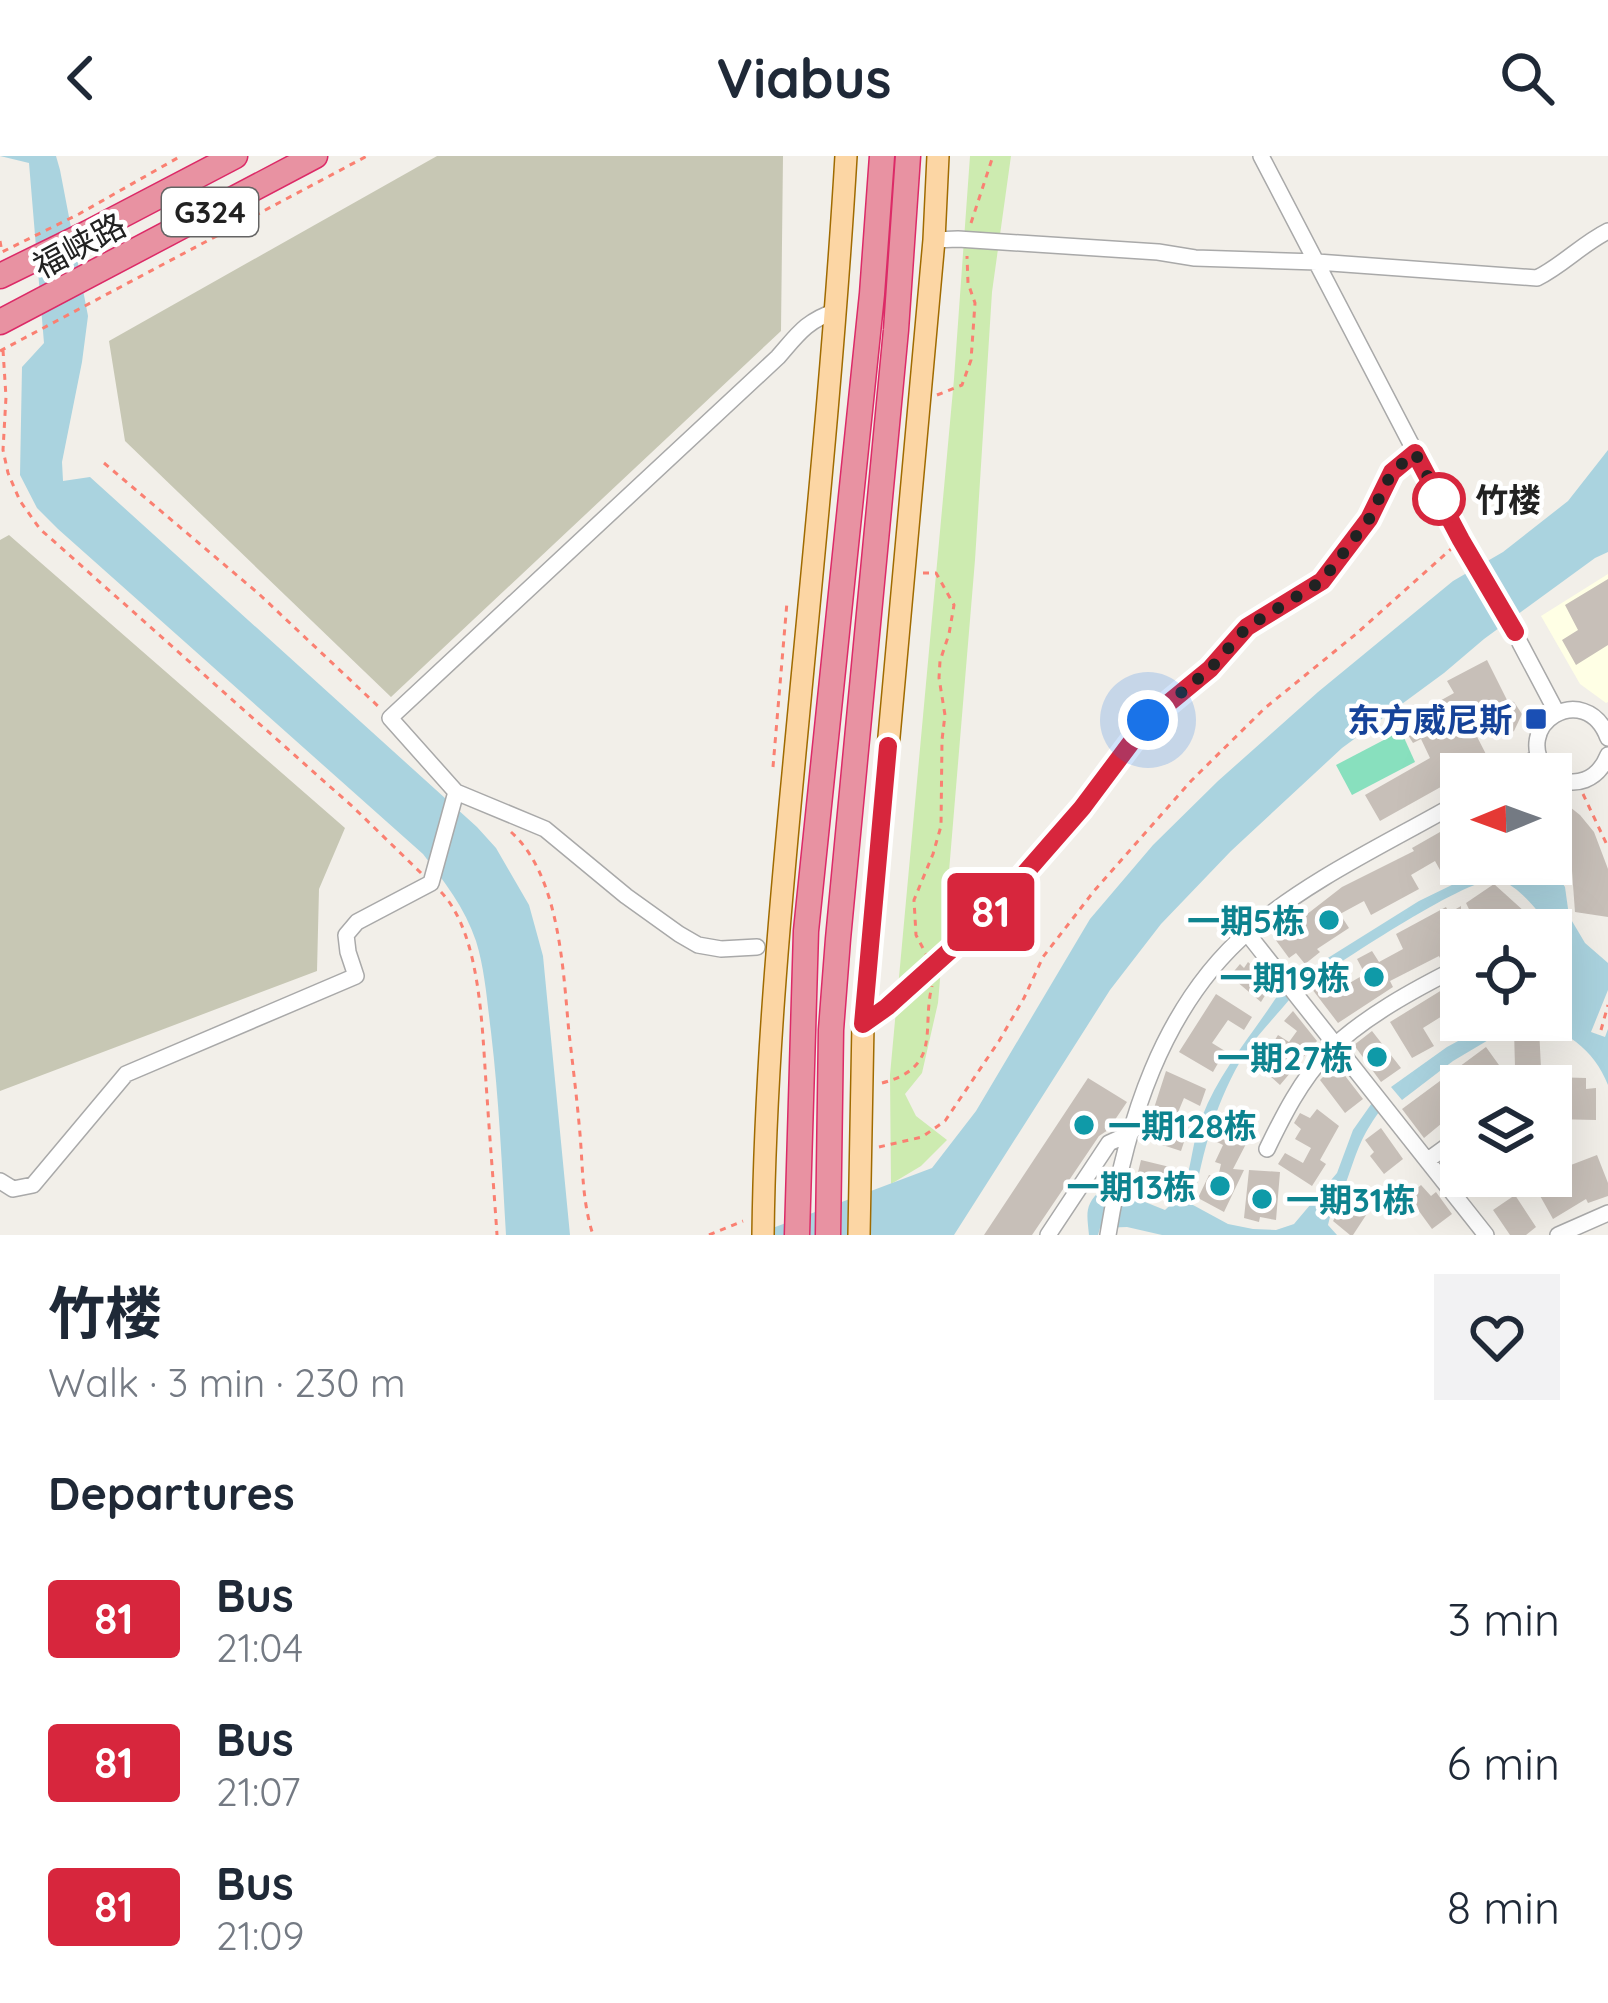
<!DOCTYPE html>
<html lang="en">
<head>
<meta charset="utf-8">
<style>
	:root { --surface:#fff; --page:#f2f2f3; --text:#1f2937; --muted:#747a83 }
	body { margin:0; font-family:Quicksand,"Noto Sans SC",sans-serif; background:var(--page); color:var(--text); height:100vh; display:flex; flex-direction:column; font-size:45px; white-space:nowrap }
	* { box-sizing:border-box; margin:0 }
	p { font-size:39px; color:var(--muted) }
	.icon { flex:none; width:66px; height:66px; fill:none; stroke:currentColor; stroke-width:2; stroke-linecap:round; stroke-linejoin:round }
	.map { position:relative; height:1079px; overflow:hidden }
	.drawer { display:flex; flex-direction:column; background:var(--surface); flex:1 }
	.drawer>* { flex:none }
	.badge { padding:0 24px; border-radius:9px; font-size:42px; line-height:78px }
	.needle { width:78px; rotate:269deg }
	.controls { position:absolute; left:1440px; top:597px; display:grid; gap:24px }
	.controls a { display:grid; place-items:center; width:132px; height:132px; border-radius:0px; background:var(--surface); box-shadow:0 12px 48px #0002; font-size:60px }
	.you { position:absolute; width:60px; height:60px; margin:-30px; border:9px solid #fff; border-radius:50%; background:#1a73e8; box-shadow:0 0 0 18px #1a73e833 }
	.map>.badge { position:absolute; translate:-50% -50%; box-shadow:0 0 0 6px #fff }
	h2 { padding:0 48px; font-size:45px; line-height:108px }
	.round { display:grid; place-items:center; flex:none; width:126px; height:126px; border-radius:0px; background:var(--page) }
	.headline { display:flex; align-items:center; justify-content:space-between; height:204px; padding:0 48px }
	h1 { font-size:57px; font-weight:700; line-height:90px }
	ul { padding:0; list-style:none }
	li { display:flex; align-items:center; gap:36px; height:144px; padding:0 48px }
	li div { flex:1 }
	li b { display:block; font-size:45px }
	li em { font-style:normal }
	li .badge { min-width:132px; font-weight:700; text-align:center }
	header { display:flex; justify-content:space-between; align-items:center; height:156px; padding:0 48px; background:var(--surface); font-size:54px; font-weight:700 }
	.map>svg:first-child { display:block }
</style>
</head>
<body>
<header><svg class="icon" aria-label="back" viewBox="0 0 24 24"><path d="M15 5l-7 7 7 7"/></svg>Viabus<svg class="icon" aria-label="search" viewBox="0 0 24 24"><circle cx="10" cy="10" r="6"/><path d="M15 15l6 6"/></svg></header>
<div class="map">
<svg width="1608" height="1079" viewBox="0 0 1608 1079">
	<rect width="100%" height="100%" fill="#f2efe9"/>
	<path fill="#ffffe5" d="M1608,418V546L1606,547L1580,528L1541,460Z"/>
	<path fill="#c7c7b4" d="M437,0H783L781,175L391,541L125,285L109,185Z
		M9,379L345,672L319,733L317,815L0,935V384Z"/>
	<path fill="#cdebb0" d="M970,0H1011L992,136L975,404L938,847L922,917L905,938L916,960L947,984L921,1010L891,1028L890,919L954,223Z"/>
	<path fill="#88e0be" d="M1401,575L1415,606L1352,639L1336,609Z"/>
	<path fill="#aad3df" d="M0,0H56L60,14L88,160L82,206L62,306L63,325L90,321L477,671L496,692L529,749L543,800L570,1079H506C502,1011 499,943 491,876C487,845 485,814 476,785C465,752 444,725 423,698L58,373L37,352L20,319L22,211L44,187L29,7Z
		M1608,294V396L1595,402L1484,483L1444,517L1342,592L1231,695L1161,768L1110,834L954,1079H754L932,1012L976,955L1090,763L1153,689L1218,625L1318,536L1453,425L1503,396L1568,345Z
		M1495,708H1549L1565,731L1569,760L1585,787L1608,807V834L1591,876L1605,881L1608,873V929C1594,893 1564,872 1527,864H1551V823L1557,811L1559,784C1546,765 1523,733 1501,724C1477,713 1334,811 1306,829L1299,820L1419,745Z
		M1281,834L1289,844C1275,861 1258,878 1246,896C1216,943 1203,995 1193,1049L1228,1068L1253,1073L1276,1074L1294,1068L1337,1017L1353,974L1372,947L1379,956C1361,981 1358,993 1348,1021C1342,1039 1332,1049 1328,1069L1337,1079H1162L1127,1071L1100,1072L1098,1079H1089C1087,1058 1084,1049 1101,1034L1130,1040L1165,1054C1195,1030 1188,994 1202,961C1220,914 1254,877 1281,834Z
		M1497,864H1522L1453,905L1402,944L1391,931L1447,891Z"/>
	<path fill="#c7bfb8" d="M1608,423V489L1576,509L1562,484L1578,474L1565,449Z
		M1487,504L1507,544L1514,546L1522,558L1514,575L1501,582L1472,571L1489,604L1380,665L1365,639L1430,602L1421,583L1413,587L1403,571L1413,566L1411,561L1454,537L1447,525Z
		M1551,636L1580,659L1594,676L1608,713V761L1575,756L1572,715L1562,695L1551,683Z
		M1461,664V714L1445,723L1435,705L1411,719L1419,733L1371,759L1364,745L1340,758L1349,772L1317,793L1320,796L1305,808L1296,797L1289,802L1275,783L1342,731L1414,695L1412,692Z
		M1494,728L1525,756L1508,770L1498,761L1478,772L1466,747Z
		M1461,750V785L1455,788L1459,797L1442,806L1439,800L1390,825L1393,831L1338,867L1312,833L1331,819L1341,832L1365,818L1357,803L1372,795L1379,806L1403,793L1396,778L1446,751L1449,757Z
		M1248,806L1272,828L1261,846L1230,820L1240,808L1244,812Z
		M1450,829L1461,849V885L1447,857L1423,872L1434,890L1412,902L1390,866Z
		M1216,838L1252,861L1244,874L1228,864L1212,887L1225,895L1213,916L1179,896Z
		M1293,855L1317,885L1280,929L1252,904L1261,890L1268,895L1278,879L1289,886L1297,875L1284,865Z
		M1539,872L1541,912H1515L1514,873Z
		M1372,875L1401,912L1381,926L1354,889Z
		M1486,891L1504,916L1495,922L1500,930H1461V968L1453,958L1424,982L1402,953Z
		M1336,908L1363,943L1345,957L1320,924Z
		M1166,915L1206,933L1200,950L1184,942L1174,966L1189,971L1181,995L1144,983Z
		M1551,921L1586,922V933L1596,932V964L1552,963Z
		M1088,922L1127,946L1108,974L1099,980L1032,1079H984Z
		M1317,953L1339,970L1320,1004L1326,1008L1312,1030L1278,1008L1285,997L1303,1007L1311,992L1295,983L1301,973L1294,967L1300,957L1310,962Z
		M1220,963L1243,975L1239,983L1247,986L1233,1013L1244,1014L1224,1056L1198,1042L1209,1019L1218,1021L1221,1008L1215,1006L1223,989L1211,983Z
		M1381,972L1403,1003L1384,1018L1370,1000L1374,996L1365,984Z
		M1597,999L1608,1027V1040L1588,1047L1586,1043L1553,1063L1534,1029L1563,1012Z
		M1141,1004L1178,1013L1175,1030L1159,1026L1155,1039L1134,1033Z
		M1249,1014L1280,1016L1276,1064L1260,1061L1259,1066L1244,1062Z
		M1421,1029L1431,1040L1436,1036L1452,1058L1432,1073L1408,1040Z
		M1354,1031L1374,1047L1353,1079H1350L1333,1065Z
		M1515,1039L1536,1071L1526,1079H1510L1493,1054Z"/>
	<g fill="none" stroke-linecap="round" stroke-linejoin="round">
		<g stroke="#a9a9a9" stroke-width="18">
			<path id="minor" d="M1261,0L1461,384L1515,476
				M934,84L958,83L1158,96L1195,102L1317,106L1537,122C1563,109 1582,88 1608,75
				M1520,487L1557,557
				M1509,618L1538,601
				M1549,618C1507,569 1586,522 1608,582
				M1551,620C1576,633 1598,624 1608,599
				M1247,777L1486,1079
				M757,791L721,793L698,789L679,778L626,740L545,673L456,636L390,562L778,201C798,178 806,165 836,155
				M863,868L887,851L985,763L1082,652L1149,564L1211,513L1247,471L1321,425L1369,363L1392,316L1415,297
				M1521,930L1528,928L1533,930
				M1267,993C1283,960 1301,924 1327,897C1363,861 1415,833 1461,810
				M1428,1004L1461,980
				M0,1025L13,1033L33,1029L126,918L356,820L348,796L346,779L357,766L431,727L456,636
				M1048,1079L1109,987L1131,977
				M1108,1079C1126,968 1161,851 1249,775C1311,722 1390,686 1461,645
				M1558,1079L1608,1057"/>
		</g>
		<g stroke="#a06b00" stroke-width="24">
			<path id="major" d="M763,1079C765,921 779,764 794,607C813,405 834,203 846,0
				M859,1079L863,868L934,84L938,0"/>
		</g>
		<g stroke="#dc2a67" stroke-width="27">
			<path id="highway" d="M0,120L88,77L235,0
				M0,166L315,0
				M797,1079L806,775L872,138L882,0
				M828,1079L831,874L838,783L896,174L908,0"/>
		</g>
		<path stroke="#fa8072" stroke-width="3" stroke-dasharray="6 6" stroke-linecap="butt" d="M971,67L993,0
			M0,85L2,96L79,58L181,0
			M3,194L6,241L3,294L8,317L20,345L40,373L353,651L421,717
			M0,195L367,0
			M937,239L962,229L971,204L975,147L968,127L967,100
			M104,307L259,438L380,552
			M923,417H936L954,449L949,478L940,505L939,522L945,559L942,584L941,670L933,698L914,744L916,779L926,798
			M773,611L787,446
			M1583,638L1608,691
			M511,676C560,720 563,814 569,877C573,910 577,944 580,978C583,1014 582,1044 593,1079
			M441,736C483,780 482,882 487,940C490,987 494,1033 497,1079
			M1601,874L1608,849
			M882,927C943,911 921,873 932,830
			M879,991L922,981L945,965L999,885L1024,842L1043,801L1094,735L1191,625L1265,552L1356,478L1451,393
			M709,1079L743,1065"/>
		<use href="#minor" stroke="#fff" stroke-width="15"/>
		<use href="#major" stroke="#fcd6a4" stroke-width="21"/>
		<use href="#highway" stroke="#e892a2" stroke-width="24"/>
	</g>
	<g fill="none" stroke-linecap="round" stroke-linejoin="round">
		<g stroke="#fff" stroke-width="27">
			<path id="line" d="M888,590L863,868L887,851L985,763L1082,652L1148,564L1210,513L1247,471L1322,425L1369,363L1392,316L1415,297L1461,384L1515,476"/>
		</g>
		<use href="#line" stroke="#d7263d" stroke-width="18"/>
		<path stroke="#222" stroke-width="12" stroke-dasharray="0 21.6" d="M1148,564L1210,513L1247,471L1322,425L1369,363L1392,316L1415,297L1446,355L1439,343"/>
	</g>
	<circle fill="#fff" stroke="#d7263d" stroke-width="6" cx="1439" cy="343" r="24"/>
	<rect fill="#1a4fb4" stroke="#fff" stroke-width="4.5" x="1524" y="551" width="24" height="24" rx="6"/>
	<g fill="#0f9aa8" stroke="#fff" stroke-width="4.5">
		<circle cx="1329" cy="764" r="12"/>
		<circle cx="1374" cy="821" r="12"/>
		<circle cx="1377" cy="901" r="12"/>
		<circle cx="1084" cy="969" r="12"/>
		<circle cx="1220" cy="1030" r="12"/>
		<circle cx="1262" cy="1043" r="12"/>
	</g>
	<g text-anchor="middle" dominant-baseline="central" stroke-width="9" stroke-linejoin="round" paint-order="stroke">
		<rect fill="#fff" stroke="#646464" stroke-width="3" x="162" y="32" width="96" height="48" rx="9"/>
		<g font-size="30" font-weight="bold" fill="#222">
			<text x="210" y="56">G324</text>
		</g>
		<g font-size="33" fill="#222" stroke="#fff">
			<text transform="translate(79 89) rotate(-28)">福峡路</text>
		</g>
		<g font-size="33" font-weight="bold" fill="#222" stroke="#fff" text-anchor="start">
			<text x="1475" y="343">竹楼</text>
		</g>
		<g font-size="33" font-weight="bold" fill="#164399" stroke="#fff" text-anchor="end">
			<text x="1512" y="563">东方威尼斯</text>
		</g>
		<g font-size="33" font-weight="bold" fill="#0d838f" stroke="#fff" text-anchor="end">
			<text x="1305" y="764">一期5栋</text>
			<text x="1350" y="821">一期19栋</text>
			<text x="1353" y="901">一期27栋</text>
			<text x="1108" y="969" text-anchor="start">一期128栋</text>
			<text x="1196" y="1030">一期13栋</text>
			<text x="1286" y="1043" text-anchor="start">一期31栋</text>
		</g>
	</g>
</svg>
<div class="controls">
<a><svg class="needle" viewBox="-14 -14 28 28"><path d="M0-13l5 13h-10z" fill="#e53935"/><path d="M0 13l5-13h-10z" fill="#747a83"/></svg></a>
<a><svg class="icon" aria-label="locate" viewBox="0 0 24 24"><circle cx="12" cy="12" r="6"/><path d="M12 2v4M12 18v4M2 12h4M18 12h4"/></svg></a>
<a><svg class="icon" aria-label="layers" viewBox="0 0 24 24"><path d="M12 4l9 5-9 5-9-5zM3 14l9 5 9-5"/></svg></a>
</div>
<div class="you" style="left:1148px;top:564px"></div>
<b class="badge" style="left:991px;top:756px;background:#d7263d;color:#fff">81</b>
</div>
<section class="drawer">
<div class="headline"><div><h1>竹楼</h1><p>Walk · 3 min · 230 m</p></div><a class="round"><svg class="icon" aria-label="heart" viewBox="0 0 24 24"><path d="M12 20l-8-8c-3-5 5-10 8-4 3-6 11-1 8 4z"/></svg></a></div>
<h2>Departures</h2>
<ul>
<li><span class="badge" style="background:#d7263d;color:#fff">81</span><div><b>Bus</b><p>21:04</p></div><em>3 min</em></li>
<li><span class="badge" style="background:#d7263d;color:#fff">81</span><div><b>Bus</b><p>21:07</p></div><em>6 min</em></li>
<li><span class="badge" style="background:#d7263d;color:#fff">81</span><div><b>Bus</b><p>21:09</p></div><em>8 min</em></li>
</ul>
</section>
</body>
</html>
